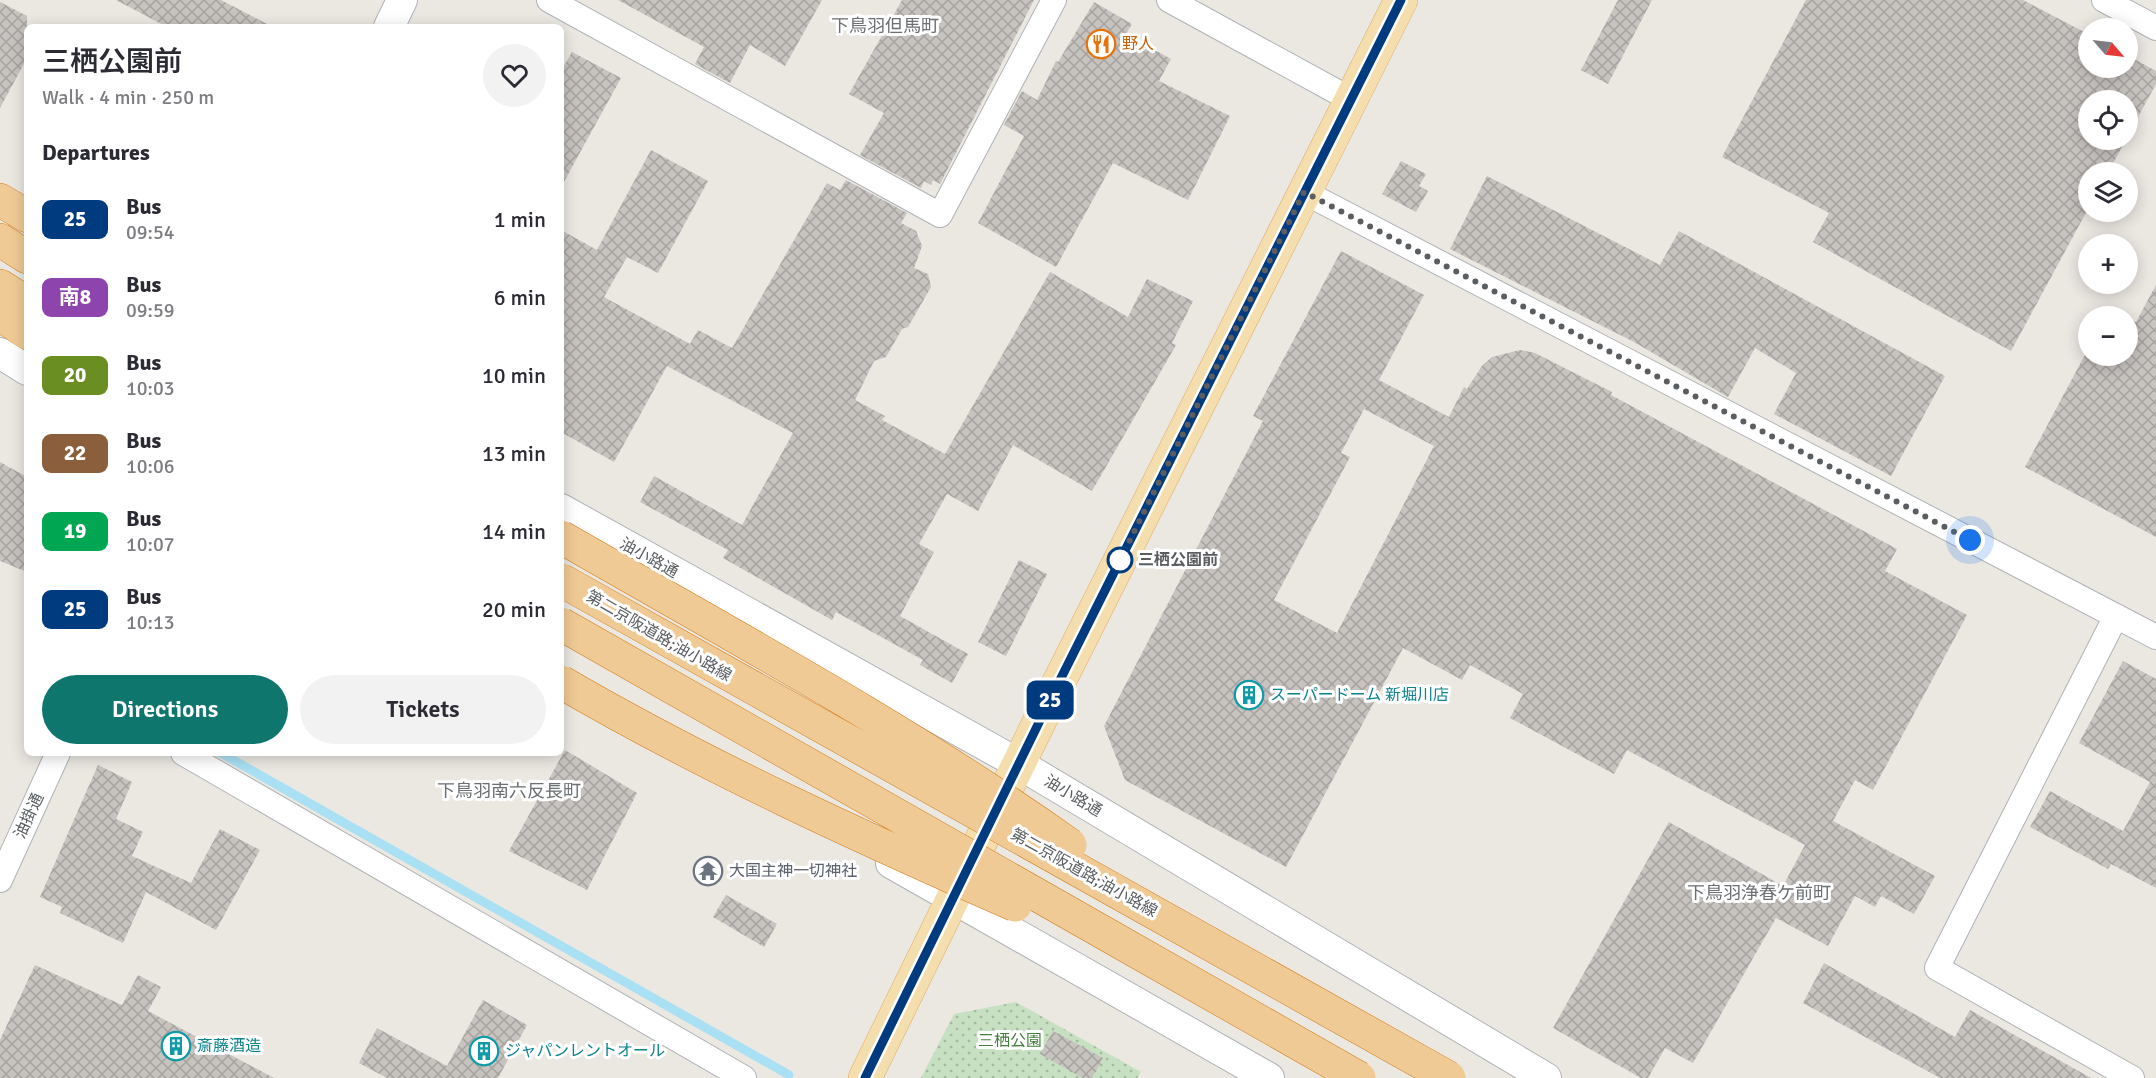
<!DOCTYPE html>
<html lang="en">
<head>
<meta charset="utf-8">
<style>
	:root { --surface:#fff; --page:#f2f2f3; --text:#2b2b33; --muted:#7c7c81; --accent:#0f766e }
	body { margin:0; font-family:Signika,"Noto Sans JP",sans-serif; background:var(--page); color:var(--text); height:100vh; display:flex; flex-direction:column; font-size:22px; white-space:nowrap }
	* { box-sizing:border-box; margin:0 }
	p { font-size:20px; color:var(--muted) }
	.icon { flex:none; width:33px; height:33px; fill:none; stroke:currentColor; stroke-width:2; stroke-linecap:round; stroke-linejoin:round }
	.map { position:relative; flex:1; overflow:hidden }
	.drawer { position:absolute; left:24px; top:24px; width:540px; height:732px; display:flex; flex-direction:column; background:var(--surface); border-radius:9px; box-shadow:0 3px 15px #0003 }
	.drawer>* { flex:none }
	.badge { padding:0 12px; border-radius:9px; font-size:21px; line-height:39px }
	.needle { width:39px; rotate:118deg }
	.tools { position:absolute; left:2078px; top:18px; display:grid; gap:12px }
	.tools a { display:grid; place-items:center; width:60px; height:60px; border-radius:50%; background:var(--surface); box-shadow:0 3px 15px #0003; font-size:30px }
	.you { position:absolute; width:30px; height:30px; margin:-15px; border:4px solid #fff; border-radius:50%; background:#1a73e8; box-shadow:0 0 0 9px #1a73e833 }
	.map>.badge { position:absolute; translate:-50% -50%; box-shadow:0 0 0 3px #fff }
	h2 { padding:0 18px; font-size:22px; line-height:54px }
	.round { display:grid; place-items:center; flex:none; width:63px; height:63px; border-radius:32px; background:var(--page) }
	.summary { display:flex; align-items:center; justify-content:space-between; height:102px; padding:0 18px }
	h1 { font-size:28px; font-weight:600; line-height:45px }
	.primary-button { display:flex; gap:12px; margin-top:auto; padding:12px 18px }
	.primary-button a { flex:1; height:69px; border-radius:36px; background:var(--accent); color:#fff; font-size:24px; font-weight:600; line-height:69px; text-align:center }
	.primary-button a+a { background:var(--page); color:var(--text) }
	ul { padding:0; list-style:none }
	li { display:flex; align-items:center; gap:18px; height:78px; padding:0 18px }
	li div { flex:1 }
	li b { display:block; font-size:22px }
	li em { font-style:normal }
	li .badge { min-width:66px; font-weight:700; text-align:center }
	.map>svg:first-child { display:block }
</style>
</head>
<body>
<div class="map">
<svg width="2156" height="1078" viewBox="0 0 2156 1078">
	<defs>
		<pattern id="park-dots" width="8" height="8" patternUnits="userSpaceOnUse" patternTransform="scale(1.5)"><rect width="8" height="8" fill="#c6e0c1"/><path d="M2 2h.1M6 6h.1" fill="none" stroke="#a4b9a0" stroke-width="1.8" stroke-linecap="round"/></pattern>
		<pattern id="building-cross-hatch" width="8" height="8" patternUnits="userSpaceOnUse" patternTransform="scale(1.5)"><rect width="8" height="8" fill="#c7c3bf"/><path d="M0 0l8 8M0 8l8-8" fill="none" stroke="#a5a29f"/></pattern>
	</defs>
	<rect width="100%" height="100%" fill="#ebe8e2"/>
	<path fill="url(#park-dots)" d="M1016,1002L1141,1072L1137,1078H921L954,1014Z"/>
	<g fill="none" stroke-linecap="round" stroke-linejoin="round">
		<path stroke="#a9e0f4" stroke-width="9" d="M221,753L789,1075"/>
	</g>
	<path fill="url(#building-cross-hatch)" fill-rule="evenodd" d="M116,0H221L273,27H167Z
		M618,0H822L785,66L750,45L730,83L695,64L704,47Z
		M902,0H1034L940,184L933,180L931,185L924,181L921,188L860,155L884,113L849,94Z
		M1618,0H1652L1608,84L1581,70Z
		M1806,0H2023L2088,34V68H2127V55L2156,71V84L2127,137V100H2088V140H2126L2108,172H2088V209L2011,351L1813,242L1829,213L1722,157Z
		M0,2L27,16V58L0,108Z
		M1094,2L1132,24L1126,34L1171,59L1159,81L1230,116L1188,200L1113,163L1056,267L978,223L1024,136L1004,125L1022,91L1037,100L1056,61L1058,62Z
		M572,52L621,78L561,187V71Z
		M651,150L708,181L658,273L627,257L604,297L690,344L698,330L732,348L827,183L840,190L846,180L907,213L901,223L916,231L922,246L914,268L928,274L931,287L908,327L902,329L886,357L874,361L855,400L885,416L882,420L945,454L1050,272L1128,317L1147,279L1193,301L1172,343L1176,345L1092,491L1013,445L978,511L947,494L919,544L934,552L900,616L968,654L952,683L920,665L923,660L836,612L832,620L723,558L728,550L640,502L654,476L742,525L793,433L667,366L614,462L561,432V230L597,250Z
		M1401,161L1426,174L1419,186L1428,191L1416,212L1382,194Z
		M1487,176L1660,265L1679,231L1945,376L1891,476L1774,414L1796,373L1755,348L1728,397L1634,342L1450,249Z
		M1341,251L1424,295L1379,380L1449,417L1464,387L1467,389L1482,366L1492,357L1520,350L1535,353L1612,392L1611,395L1897,549L1885,571L1967,615L1873,790L1855,780L1833,821L1935,876L1914,914L1881,896L1875,907L1855,896L1828,946L1776,918L1693,1063L1665,1048L1648,1078H1641L1553,1028L1669,822L1783,886L1805,845L1627,750L1614,774L1510,718L1523,694L1470,665L1462,680L1403,648L1286,867L1125,780L1104,726L1263,421L1253,416ZM1364,409L1434,446L1337,633L1274,600L1350,457L1341,453Z
		M2156,285V537L2025,467L2088,349V356H2127V317L2136,322Z
		M0,462L27,477V572L0,561Z
		M1019,560L1047,574L1006,656L978,642Z
		M2123,661L2156,679V888L2111,864L2108,869L2030,827L2050,791L2123,831L2150,782L2079,743Z
		M565,750L637,793L587,890L509,851Z
		M98,765L132,782L116,819L143,832L132,856L191,883L220,829L260,850L216,930L146,892L123,943L60,913L62,907L40,897Z
		M726,895L777,924L764,947L713,917Z
		M1824,963L1955,1037L1970,1010L2091,1078H1940L1803,1003Z
		M35,965L122,1005L138,975L161,987L148,1011L274,1078H0V1040Z
		M483,1000L527,1025L498,1078H387L359,1063L377,1028L447,1066Z
		M1053,1031L1103,1058L1092,1078H1083L1040,1054Z"/>
	<g fill="none" stroke-linecap="round" stroke-linejoin="round">
		<g stroke="#afb3b6" stroke-width="26">
			<path id="minor" d="M549,0L940,215L1054,0
				M1169,0L1350,99
				M2104,0L2156,28
				M1304,192L2156,637
				M2116,616L1937,968L2132,1078
				M183,753L744,1078
				M0,880L58,753"/>
		</g>
		<g stroke="#afb3b6" stroke-width="32">
			<path id="tertiary" d="M389,27L402,0
				M0,353L27,370
				M561,509L1019,764L1546,1078
				M891,863L1269,1078"/>
		</g>
		<g stroke="#e0aa66" stroke-width="34">
			<path id="primary" d="M865,1078L1048,704L1401,0"/>
		</g>
		<g stroke="#d37b1a" stroke-width="34">
			<path id="motorway" d="M0,200L27,216
				M0,240L27,257
				M0,286L27,303
				M0,314L27,333"/>
		</g>
		<use href="#minor" stroke="#fff" stroke-width="24"/>
		<use href="#tertiary" stroke="#fff" stroke-width="30"/>
		<use href="#primary" stroke="#f5dead" stroke-width="33"/>
		<use href="#motorway" stroke="#f0ca94" stroke-width="33"/>
		<g stroke="#d37b1a" stroke-width="34" stroke-linecap="butt">
			<path id="motorway-bridge" d="M561,537C733,636 908,730 1070,845
				M561,580L1449,1078
				M561,624L1359,1078
				M561,682C707,767 861,837 1015,905"/>
		</g>
		<use href="#motorway-bridge" stroke="#f0ca94" stroke-width="33"/>
	</g>
	<g fill="none" stroke-linecap="round" stroke-linejoin="round">
		<g stroke="#fff" stroke-width="14">
			<path id="line" d="M865,1078L1048,704L1401,0"/>
		</g>
		<use href="#line" stroke="#003b80" stroke-width="9"/>
		<path stroke="#5a5e61" stroke-width="6" stroke-dasharray="0 10.8" d="M1120,560L1304,192L1970,540"/>
	</g>
	<defs>
		<g id="restaurant-ring" transform="scale(1.5)"><circle r="9.5" fill="#fff" stroke="#e8710a" stroke-width="1.5"/><path d="M-5-6h1v4h1v-4h1v4h1v-4h1v5L-1.5 .5V6h-2V.5L-5-1ZM5-6V6H3V1.5H1.5Q1.5-4 5-6Z" fill="#e8710a"/></g>
		<g id="building-ring" transform="scale(1.5)"><circle r="9.5" fill="#fff" stroke="#0f9aa8" stroke-width="1.5"/><path d="M-4-6H4V6H1V3H-1V6H-4ZM-2.5-4.3h1.7v1.8h-1.7ZM.8-4.3h1.7v1.8H.8ZM-2.5-1h1.7V.8h-1.7ZM.8-1h1.7V.8H.8Z" fill="#0f9aa8"/></g>
		<g id="temple-ring" transform="scale(1.5)"><circle r="9.5" fill="#fff" stroke="#6b7280" stroke-width="1.5"/><path d="M0-6L5-2H3V0L6.5 2.5H4V6H1.5V3h-3V6H-4V2.5H-6.5L-3 0V-2H-5Z" fill="#6b7280"/></g>
	</defs>
	<g fill-rule="evenodd">
		<use href="#restaurant-ring" x="1101" y="44"/>
		<use href="#building-ring" x="1249" y="695"/>
		<use href="#temple-ring" x="708" y="871"/>
		<use href="#building-ring" x="176" y="1046"/>
		<use href="#building-ring" x="484" y="1051"/>
	</g>
	<circle fill="#fff" stroke="#003b80" stroke-width="3" cx="1120" cy="560" r="12"/>
	<g text-anchor="middle" dominant-baseline="central" stroke-width="6" stroke-linejoin="round" paint-order="stroke">
		<g font-size="16" fill="#c56008" stroke="#fff" text-anchor="start">
			<text x="1122" y="44">野人</text>
		</g>
		<g font-size="16" fill="#5a5e61" stroke="#fff">
			<text transform="translate(649 558) rotate(29)">油小路通</text>
			<text transform="translate(659 636) rotate(30)">第二京阪道路;油小路線</text>
			<text transform="translate(1073 796) rotate(31)">油小路通</text>
			<text transform="translate(29 816) rotate(-65)">油掛通</text>
			<text transform="translate(1084 873) rotate(29)">第二京阪道路;油小路線</text>
		</g>
		<g font-size="16" font-weight="bold" fill="#5a5e61" stroke="#fff" text-anchor="start">
			<text x="1138" y="560">三栖公園前</text>
		</g>
		<g font-size="16" fill="#0d838f" stroke="#fff" text-anchor="start">
			<text x="1270" y="695">スーパードーム 新堀川店</text>
			<text x="197" y="1046">斎藤酒造</text>
			<text x="505" y="1051">ジャパンレントオール</text>
		</g>
		<g font-size="16" fill="#5b616d" stroke="#fff" text-anchor="start">
			<text x="729" y="871">大国主神一切神社</text>
		</g>
		<g font-size="16" fill="#457d3e" stroke="#fff">
			<text x="1010" y="1041">三栖公園</text>
		</g>
		<g font-size="18" fill="#6b7073" stroke="#fff">
			<text x="885" y="26">下鳥羽但馬町</text>
			<text x="509" y="791">下鳥羽南六反長町</text>
			<text x="1759" y="893">下鳥羽浄春ケ前町</text>
		</g>
	</g>
</svg>
<div class="tools">
<a><svg class="needle" viewBox="-14 -14 28 28"><path d="M0-13l5 13h-10z" fill="#e53935"/><path d="M0 13l5-13h-10z" fill="#7c7c81"/></svg></a>
<a><svg class="icon" aria-label="locate" viewBox="0 0 24 24"><circle cx="12" cy="12" r="6"/><path d="M12 2v4M12 18v4M2 12h4M18 12h4"/></svg></a>
<a><svg class="icon" aria-label="layers" viewBox="0 0 24 24"><path d="M12 4l9 5-9 5-9-5zM3 14l9 5 9-5"/></svg></a>
<a>+</a>
<a>−</a>
</div>
<div class="you" style="left:1970px;top:540px"></div>
<b class="badge" style="left:1050px;top:700px;background:#003b80;color:#fff">25</b>
<section class="drawer">
<div class="summary"><div><h1>三栖公園前</h1><p>Walk · 4 min · 250 m</p></div><a class="round"><svg class="icon" aria-label="heart" viewBox="0 0 24 24"><path d="M12 20l-8-8c-3-5 5-10 8-4 3-6 11-1 8 4z"/></svg></a></div>
<h2>Departures</h2>
<ul>
<li><span class="badge" style="background:#003b80;color:#fff">25</span><div><b>Bus</b><p>09:54</p></div><em>1 min</em></li>
<li><span class="badge" style="background:#8e44ad;color:#fff">南8</span><div><b>Bus</b><p>09:59</p></div><em>6 min</em></li>
<li><span class="badge" style="background:#6b8e23;color:#fff">20</span><div><b>Bus</b><p>10:03</p></div><em>10 min</em></li>
<li><span class="badge" style="background:#8b5e3c;color:#fff">22</span><div><b>Bus</b><p>10:06</p></div><em>13 min</em></li>
<li><span class="badge" style="background:#00a651;color:#fff">19</span><div><b>Bus</b><p>10:07</p></div><em>14 min</em></li>
<li><span class="badge" style="background:#003b80;color:#fff">25</span><div><b>Bus</b><p>10:13</p></div><em>20 min</em></li>
</ul>
<div class="primary-button"><a>Directions</a><a>Tickets</a></div>
</section>
</div>
</body>
</html>
